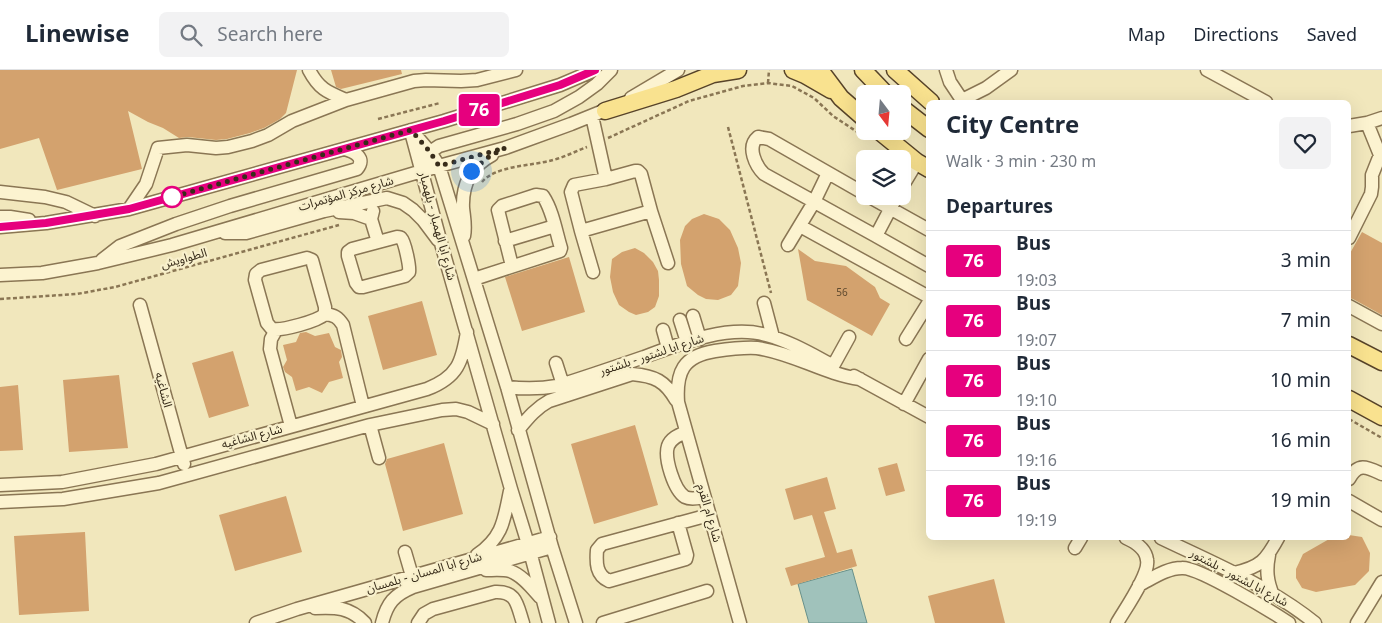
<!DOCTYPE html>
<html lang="en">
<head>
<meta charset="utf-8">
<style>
	:root { --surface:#fff; --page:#f2f2f3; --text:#1f2937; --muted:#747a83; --line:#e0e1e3 }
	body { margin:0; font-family:Georgia,"Noto Sans Arabic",serif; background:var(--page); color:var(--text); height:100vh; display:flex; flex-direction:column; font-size:19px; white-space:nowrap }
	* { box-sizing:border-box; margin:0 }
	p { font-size:16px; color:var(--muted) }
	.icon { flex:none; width:28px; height:28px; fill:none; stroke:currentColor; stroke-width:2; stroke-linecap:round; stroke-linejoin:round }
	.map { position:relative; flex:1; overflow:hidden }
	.drawer { position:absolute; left:926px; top:30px; width:425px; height:440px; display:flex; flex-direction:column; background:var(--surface); border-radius:8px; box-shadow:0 5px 20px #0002 }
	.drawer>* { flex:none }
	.badge { padding:0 10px; border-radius:4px; font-size:18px; line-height:32px }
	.needle { width:32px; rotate:164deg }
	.controls { position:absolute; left:856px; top:15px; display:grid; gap:10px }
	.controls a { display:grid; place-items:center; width:55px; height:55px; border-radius:8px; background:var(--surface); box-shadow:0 5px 20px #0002; font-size:25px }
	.you { position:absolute; width:25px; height:25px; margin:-12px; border:4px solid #fff; border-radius:50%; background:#1a73e8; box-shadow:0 0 0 8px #1a73e833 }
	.map>.badge { position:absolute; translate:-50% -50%; box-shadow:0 0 0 2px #fff }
	h2 { padding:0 20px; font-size:19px; line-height:45px }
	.round { display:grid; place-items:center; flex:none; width:52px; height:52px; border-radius:8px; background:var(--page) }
	.headline { display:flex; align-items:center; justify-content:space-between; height:85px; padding:0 20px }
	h1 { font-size:24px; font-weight:700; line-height:38px }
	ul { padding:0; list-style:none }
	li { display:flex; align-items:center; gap:15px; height:60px; padding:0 20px; border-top:1px solid var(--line) }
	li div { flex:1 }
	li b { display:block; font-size:19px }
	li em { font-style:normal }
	li .badge { min-width:55px; font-weight:700; text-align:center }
	header { display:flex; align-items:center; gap:30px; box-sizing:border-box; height:70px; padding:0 25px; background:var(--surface); border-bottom:1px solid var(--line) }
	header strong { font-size:24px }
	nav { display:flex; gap:28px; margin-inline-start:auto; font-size:18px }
	.search { width:350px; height:45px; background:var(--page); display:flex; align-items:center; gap:12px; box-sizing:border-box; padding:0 18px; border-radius:8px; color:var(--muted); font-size:19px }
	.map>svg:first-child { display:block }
</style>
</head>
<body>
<header>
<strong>Linewise</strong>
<div class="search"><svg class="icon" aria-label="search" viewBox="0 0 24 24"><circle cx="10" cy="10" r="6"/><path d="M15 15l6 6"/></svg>Search here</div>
<nav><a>Map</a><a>Directions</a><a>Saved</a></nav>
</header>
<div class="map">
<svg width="1382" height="553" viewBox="0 0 1382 553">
	<rect width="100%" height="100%" fill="#f1e7bc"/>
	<path fill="#a0c2bb" stroke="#67908a" d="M852,499L867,553H809L798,514Z"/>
	<path fill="#d3a26e" d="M0,0H297L286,43L280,49L264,58L250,63L227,69L216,70L188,67L179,68L163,58L148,52L128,41L142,99L57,120L39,68L0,79Z
		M331,0H401L402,4L341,19L336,17Z
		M704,144L719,149L730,160L738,178L741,193L738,216L731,225L718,230L706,229L698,225L687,216L681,194L680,170L685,156L692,149Z
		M1362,162L1382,173V245L1353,229L1349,228V185Z
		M635,178L644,183L653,192L658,201L659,210V226L655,237L648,242L636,245L629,242L619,235L613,222L610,207L612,189L622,182Z
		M798,179L815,191L846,196L875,217L880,228L890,234L872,266L807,230Z
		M569,187L585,242L522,261L505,207Z
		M422,231L437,285L383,300L368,246Z
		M306,262L315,266L329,263L335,277L341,280L342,287L339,292L343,308L329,312L322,323L309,317L296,321L292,307L285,302L283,297L287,290L283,275L296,272L300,263Z
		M233,281L249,336L209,348L192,293Z
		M119,305L128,378L69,382L63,310Z
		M18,315L23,380L0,381V317Z
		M635,355L658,435L594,454L571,374Z
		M444,373L463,444L403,461L385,394L387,389Z
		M897,393L905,421L886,426L878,398Z
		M827,407L836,439L824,442L837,483L852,479L857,496L791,516L785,498L825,487L812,445L794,450L785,419Z
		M286,426L302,482L235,501L219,445Z
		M85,462L89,541L19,545L14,466Z
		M1349,465L1362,467L1370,483L1369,501L1355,515L1316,522L1302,518L1296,508V499L1303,484L1331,468H1349Z
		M994,509L1005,553H935L928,526Z"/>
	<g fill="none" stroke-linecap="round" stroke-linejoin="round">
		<g stroke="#8a7654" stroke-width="15">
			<path id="minor" d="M309,0C319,19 327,22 346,30
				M946,0L950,12L962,30L986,18L1011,0
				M1207,0L1266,32
				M631,28L678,0
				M592,46L606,109L574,115L571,122L581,161L651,141L641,104L638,101H635L606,109
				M1349,56L1367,53L1382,48
				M411,60L430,82L439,96L507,317L552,477L576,553
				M411,62L442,177L511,419L528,474L549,553
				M426,89L430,82L439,76L517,54L554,41L579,27L597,14L611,0
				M902,117L917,92
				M0,122L45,127L66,132L95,146
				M865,124L769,69L758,67C746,77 756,96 764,104L876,166L897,126
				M868,126L929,160
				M129,139L146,114L158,78L187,75L216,78L228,77L252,71L268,65L292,51L346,30L414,11L426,10L461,11L477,10L516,0
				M373,141L371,149L378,172
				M651,141L668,193
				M339,142L354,143L371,149
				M0,147H10L29,150
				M800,156L929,227
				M0,157L46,153L129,139L444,51L560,15L595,0
				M581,161L593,202
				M225,163H246L324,141L387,128L403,133L413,140L423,150L438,170
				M464,166C466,156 464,148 463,138C462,115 471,96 492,85
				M876,166L929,196
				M397,167C398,167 400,167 401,168C405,172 410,197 409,202L405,206L363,217H359L356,213L348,186V182L352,179Z
				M1349,168L1371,124L1372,117V105L1380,85L1367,53
				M505,171L555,156
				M788,175L814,132L828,103
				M307,188L312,190L325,237V244C318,251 282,261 272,259L267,253L255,210L256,204L261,200Z
				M102,190L120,176L176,154L230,136L357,99C366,88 355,82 345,79
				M0,205L42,203L98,193L172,175L439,96L505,78L571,54L613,37
				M474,209L560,181L561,178C556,162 553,141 543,126L536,125L502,136L498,140L512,196
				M764,233L773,267
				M140,235L184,394
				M1349,236L1382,254
				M325,244C334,245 338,247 343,255L363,336
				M693,246L700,269
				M680,250L687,272
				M276,260L271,269L270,279L291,356
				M663,260L668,278
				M906,269L929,232
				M556,293L563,315
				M833,296L849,267
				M854,306L929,347
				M507,317C524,319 540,319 557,316C586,307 615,297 644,287C679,274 728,254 766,265C789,271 811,284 832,295
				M904,334L929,289
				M370,355L379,388
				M518,360C528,348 536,338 549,331L632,304C655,306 665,311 676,330
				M686,362C679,365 671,368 668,376C664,388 674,420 685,427C691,430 698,428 704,427
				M1349,409C1358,392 1367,397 1382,404
				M0,415L62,412L156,394L427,319C458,307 462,292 467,262
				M1349,431L1382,450
				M0,432L63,429L159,413L370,355L442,340L456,339L468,342L493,354
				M678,453L687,485L686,489L609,511C596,505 596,493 597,480L602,474L709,445
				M1161,468C1213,493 1269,516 1315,553
				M1075,478L1081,468
				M405,482L412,506
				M477,485C503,467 504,450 510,421
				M1269,485C1266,500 1267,511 1273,525
				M486,500C493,500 503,499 510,501C522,505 532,518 540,527
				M1234,503C1261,497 1266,490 1278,468
				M1139,515C1153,508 1167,498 1182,498C1199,497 1272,542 1289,553
				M315,538C336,537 350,537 365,553
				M256,553L297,539L550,467
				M382,553C387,533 394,525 413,517L552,477
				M418,553L424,544L433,539L495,522C517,521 517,535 523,553
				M603,553L707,521
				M740,553L678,332C676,302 683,286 715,281C729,279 743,277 757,278C793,283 824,304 860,309
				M1117,553C1125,539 1150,504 1147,490C1146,479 1135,472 1126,468
				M1357,553L1382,512"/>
		</g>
		<g stroke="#574329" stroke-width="19">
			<path id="major" d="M793,0L805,5L831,20
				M820,0L841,28L865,49
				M863,0L886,24
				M895,0L931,32
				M902,38L929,59
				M605,41L676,19L713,4L738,0
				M879,61L917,92L929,99
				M1349,275L1382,292
				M1349,329L1382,347"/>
		</g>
		<path stroke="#8a7654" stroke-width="2.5" stroke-dasharray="4 2.5" stroke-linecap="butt" d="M768,13L769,0
			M378,49L440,33
			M728,57L771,223
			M608,68L689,31L743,16L768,13L792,16L814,28L833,46L868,69
			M482,112C496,95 533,96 553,90C565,87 576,81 587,77
			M0,229L77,224L115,217L339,155
			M1349,349L1382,368"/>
		<use href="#minor" stroke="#fcf3d0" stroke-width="12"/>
		<use href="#major" stroke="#f9e28f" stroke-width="16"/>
	</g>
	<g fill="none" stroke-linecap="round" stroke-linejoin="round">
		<g stroke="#fff" stroke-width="11">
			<path id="line" d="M0,157L46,153L129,139L444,51L560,15L595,0"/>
		</g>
		<use href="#line" stroke="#e6007e" stroke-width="8"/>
		<path stroke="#382c1a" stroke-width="5" stroke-dasharray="0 9" d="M172,127L165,129L411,60L430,82L439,96L505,78L490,86L471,101"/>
	</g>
	<circle fill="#fff" stroke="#e6007e" stroke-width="2.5" cx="172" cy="127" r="10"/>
	<g text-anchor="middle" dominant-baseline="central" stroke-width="4.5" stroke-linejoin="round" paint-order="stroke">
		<g font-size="10" fill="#5f4a2f">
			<text x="842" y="222">56</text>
		</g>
		<g font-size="12" fill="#382c1a" stroke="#f8f0cc">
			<text transform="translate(346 124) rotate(-16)">شارع مركز المؤتمرات</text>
			<text transform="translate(437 156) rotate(75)">شارع ابا الهمبار - بلهمبار</text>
			<text transform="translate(184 189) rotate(-16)">الطواويش</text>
			<text transform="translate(652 285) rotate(-18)">شارع ابا لشتور - بلشتور</text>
			<text transform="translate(163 320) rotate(75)">الشاغيه</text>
			<text transform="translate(252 367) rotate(-15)">شارع الشاغيه</text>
			<text transform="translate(709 443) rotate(74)">شارع ام القرم</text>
			<text transform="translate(424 503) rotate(-16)">شارع ابا المسان - بلمسان</text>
			<text transform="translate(1239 508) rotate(28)">شارع ابا لشتور - بلشتور</text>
		</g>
	</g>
</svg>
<div class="controls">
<a><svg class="needle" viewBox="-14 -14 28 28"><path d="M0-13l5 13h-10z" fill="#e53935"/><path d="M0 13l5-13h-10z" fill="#747a83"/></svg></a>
<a><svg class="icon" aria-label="layers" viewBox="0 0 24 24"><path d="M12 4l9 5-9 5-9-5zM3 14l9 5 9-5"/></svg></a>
</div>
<div class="you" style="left:471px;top:101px"></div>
<b class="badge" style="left:479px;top:40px;background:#e6007e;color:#fff">76</b>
<section class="drawer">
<div class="headline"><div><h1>City Centre</h1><p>Walk · 3 min · 230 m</p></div><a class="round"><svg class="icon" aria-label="heart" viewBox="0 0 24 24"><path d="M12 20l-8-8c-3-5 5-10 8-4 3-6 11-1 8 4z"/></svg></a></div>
<h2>Departures</h2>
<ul>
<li><span class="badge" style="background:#e6007e;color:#fff">76</span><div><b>Bus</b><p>19:03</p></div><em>3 min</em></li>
<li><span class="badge" style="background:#e6007e;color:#fff">76</span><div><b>Bus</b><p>19:07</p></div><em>7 min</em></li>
<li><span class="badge" style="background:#e6007e;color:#fff">76</span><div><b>Bus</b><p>19:10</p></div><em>10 min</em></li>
<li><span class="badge" style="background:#e6007e;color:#fff">76</span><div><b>Bus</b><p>19:16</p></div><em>16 min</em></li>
<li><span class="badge" style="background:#e6007e;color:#fff">76</span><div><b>Bus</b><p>19:19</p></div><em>19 min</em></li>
</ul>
</section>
</div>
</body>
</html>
